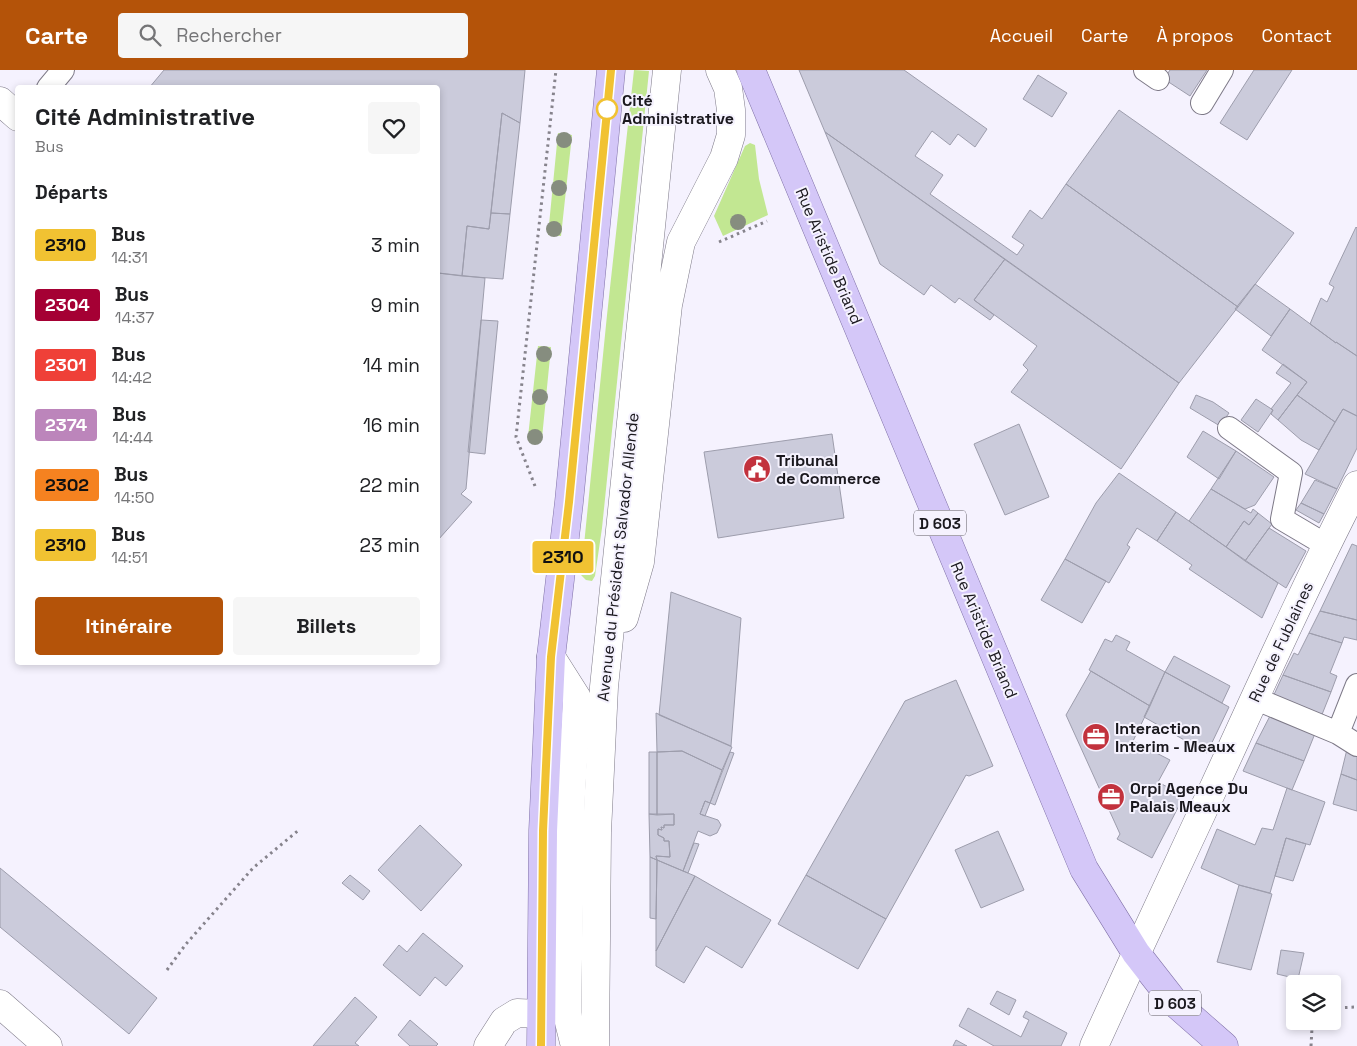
<!DOCTYPE html>
<html lang="fr">
<head>
<meta charset="utf-8">
<style>
	:root { --surface:#fff; --page:#f6f6f6; --text:#202124; --muted:#757577; --accent:#b45309 }
	body { margin:0; font-family:"Space Grotesk",sans-serif; background:var(--page); color:var(--text); height:100vh; display:flex; flex-direction:column; font-size:19px; white-space:nowrap }
	* { box-sizing:border-box; margin:0 }
	p { font-size:16px; color:var(--muted) }
	.icon { flex:none; width:28px; height:28px; fill:none; stroke:currentColor; stroke-width:2; stroke-linecap:round; stroke-linejoin:round }
	.map { position:relative; flex:1; overflow:hidden }
	.panel { position:absolute; left:15px; top:15px; width:425px; height:580px; display:flex; flex-direction:column; background:var(--surface); border-radius:5px; box-shadow:0 2px 8px #0003 }
	.panel>* { flex:none }
	.badge { padding:0 10px; border-radius:4px; font-size:18px; line-height:32px }
	.controls { position:absolute; left:1286px; top:905px; display:grid; gap:10px }
	.controls a { display:grid; place-items:center; width:55px; height:55px; border-radius:5px; background:var(--surface); box-shadow:0 2px 8px #0003; font-size:25px }
	.map>.badge { position:absolute; translate:-50% -50%; box-shadow:0 0 0 2px #fff }
	h2 { padding:0 20px; font-size:19px; line-height:45px }
	.round { display:grid; place-items:center; flex:none; width:52px; height:52px; border-radius:5px; background:var(--page) }
	.head { display:flex; align-items:center; justify-content:space-between; height:85px; padding:0 20px }
	h1 { font-size:24px; font-weight:700; line-height:38px }
	.cta { display:flex; gap:10px; margin-top:auto; padding:10px 20px }
	.cta a { flex:1; height:58px; border-radius:5px; background:var(--accent); color:#fff; font-size:20px; font-weight:700; line-height:58px; text-align:center }
	.cta a+a { background:var(--page); color:var(--text) }
	ul { padding:0; list-style:none }
	li { display:flex; align-items:center; gap:15px; height:60px; padding:0 20px }
	li div { flex:1 }
	li b { display:block; font-size:19px }
	li em { font-style:normal }
	li .badge { min-width:55px; font-weight:700; text-align:center }
	header { display:flex; align-items:center; gap:30px; box-sizing:border-box; height:70px; padding:0 25px; background:var(--accent); color:#fff }
	header strong { font-size:24px }
	nav { display:flex; gap:28px; margin-inline-start:auto; font-size:18px }
	.search { width:350px; height:45px; background:var(--page); display:flex; align-items:center; gap:12px; box-sizing:border-box; padding:0 18px; border-radius:5px; color:var(--muted); font-size:19px }
	.map>svg:first-child { display:block }
</style>
</head>
<body>
<header>
<strong>Carte</strong>
<div class="search"><svg class="icon" aria-label="search" viewBox="0 0 24 24"><circle cx="10" cy="10" r="6"/><path d="M15 15l6 6"/></svg>Rechercher</div>
<nav><a>Accueil</a><a>Carte</a><a>À propos</a><a>Contact</a></nav>
</header>
<div class="map">
<svg width="1357" height="976" viewBox="0 0 1357 976">
	<rect width="100%" height="100%" fill="#f5f2fe"/>
	<path fill="#c2e792" d="M634,0L649,1L602,458L595,506L592,511L586,510L581,505L607,245Z
		M558,63L572,65L561,166L548,165Z
		M750,73L755,75L759,109L768,145L723,166L714,146L745,76Z
		M538,276L551,277L542,368L528,367Z"/>
	<path fill="#cbcbdb" stroke="#9d9dac" d="M164,0H525L520,53L502,43L489,159L467,156L462,206L438,203V18H149Z
		M799,0H904L987,59L975,77L958,64L950,75L932,61L915,86L943,105L930,124L1017,185L1024,175L1012,167L1030,140L1042,149L1066,114L1238,237L1179,313L825,62Z
		M1170,0H1207L1190,26L1164,9Z
		M1254,0H1292L1247,70L1220,53Z
		M1038,5L1067,23L1052,47L1023,29Z
		M1119,40L1294,163L1238,237L1066,114Z
		M502,43L520,53L510,144L491,143Z
		M825,62L1005,189L974,230L994,245L990,250L959,228L955,233L931,215L924,225L880,194Z
		M491,143L510,144L503,209L462,206L467,156L489,159Z
		M1356,157L1357,158V286L1336,272V273L1310,254L1321,228L1327,232L1334,217L1329,214Z
		M1005,189L1179,313L1121,399L1011,322L1028,300L1023,295L1037,276L974,230Z
		M438,203L485,208L466,419L461,424L472,432L438,470Z
		M1255,214L1290,239L1271,266L1235,239Z
		M1290,239L1336,273V272L1357,286V346L1343,339L1335,352L1297,325L1307,312L1262,280Z
		M481,250L498,251L485,384L468,382Z
		M1283,294L1307,312L1278,350L1271,344L1273,340L1271,339L1291,313L1276,303Z
		M1196,325L1213,332L1229,343L1220,356L1190,338Z
		M1297,325L1335,352L1319,380L1301,370L1278,350Z
		M1256,329L1273,340L1258,362L1241,350Z
		M1343,339L1357,346V378L1337,419L1305,404Z
		M1019,354L1049,427L1005,445L974,374Z
		M1203,361L1236,381L1219,409L1187,387Z
		M832,364L844,448L718,468L704,382Z
		M1236,381L1274,407L1255,435L1245,439L1211,419Z
		M1119,403L1176,442L1157,471L1137,458L1127,475L1130,477L1109,513L1065,489L1096,433Z
		M1315,410L1337,419L1324,444L1301,433Z
		M1211,419L1251,443L1253,439L1258,443L1249,455L1244,451L1226,477L1189,451Z
		M1301,433L1324,444L1319,453L1296,440Z
		M1176,442L1278,513L1262,548L1189,499L1192,495L1157,471Z
		M1258,443L1272,454L1245,491L1226,477L1244,451L1249,455Z
		M1269,458L1306,481L1286,518L1245,491Z
		M1352,474L1357,476V550L1320,541Z
		M1065,489L1106,511L1082,553L1041,530Z
		M671,522L741,548L731,676L659,645Z
		M1320,541L1357,550V570L1344,567L1342,573L1309,563Z
		M1309,563L1342,573L1330,603L1337,606L1331,622L1283,605L1294,583L1298,585Z
		M1116,565L1130,572L1126,580L1165,602L1150,636L1089,600L1105,569L1112,572Z
		M1174,586L1230,616L1222,633L1165,602Z
		M1091,601L1150,636L1133,671L1170,690L1158,712L1184,726L1152,788L1117,769L1120,764L1066,645Z
		M1165,602L1229,637L1207,683L1144,647Z
		M1283,605L1331,622L1321,647L1272,629Z
		M956,610L993,696L969,706L966,705L886,849L806,805L905,631Z
		M656,643L732,677L722,700L682,681L657,682Z
		M1271,644L1316,661L1304,691L1256,673Z
		M1256,673L1304,691L1292,720L1243,701Z
		M1348,675L1357,680V710L1341,704Z
		M682,681L722,700L710,733L705,731L700,744L718,750L721,755L717,763L710,766L698,761L683,801L657,790L656,786L670,787L669,771H664V768L658,765V759L662,760L661,757L664,758V755H674V744L657,745V682Z
		M649,682H657V745L649,744Z
		M730,682L734,683L715,735L710,733Z
		M1341,704L1357,710V741L1333,734Z
		M1287,718L1325,732L1310,775L1286,768L1270,823L1239,815L1201,798L1217,759L1255,775L1262,758L1273,760Z
		M705,731L710,733L705,746L700,744Z
		M649,744H674V755H664V758L661,757L662,760L658,759V765L664,768V771H669L670,787L656,786L657,790L650,787Z
		M420,755L462,795L421,841L378,800Z
		M998,761L1024,820L981,838L955,780Z
		M1286,768L1306,774L1293,811L1275,806Z
		M694,773L699,774L688,803L683,801Z
		M650,787L657,790L656,849L650,848Z
		M657,790L695,806L656,881V849Z
		M0,798L157,928L129,964L0,857Z
		M350,805L370,821L363,830L342,813Z
		M806,805L886,849L858,899L778,854Z
		M695,806L771,850L742,898L706,876L684,913L656,896V881Z
		M1239,815L1272,824L1251,900L1217,892Z
		M423,863L463,896L446,916L435,907L420,926L383,895L399,875L407,882Z
		M1281,880L1304,883L1298,909L1277,904Z
		M997,921L1016,930L1009,945L990,934Z
		M355,927L377,947L355,973L359,976H313Z
		M968,938L1021,967L1029,950L1023,947L1026,941L1067,963L1061,976H994L959,956Z
		M410,950L438,974L436,976H410L398,965Z
		M956,970L967,976H953Z"/>
	<g fill="none" stroke-linecap="round" stroke-linejoin="round">
		<g stroke="#7d7987" stroke-width="24">
			<path id="service" d="M1145,0L1158,9
				M48,18L63,0
				M1202,33L1222,0
				M1229,358L1291,403L1282,449L1326,475
				M1254,628L1338,663L1357,615
				M1338,663L1357,675"/>
		</g>
		<g stroke="#7d7987" stroke-width="29">
			<path id="minor" d="M0,31L18,47
				M551,587L577,628L571,724L567,944L575,976
				M0,934L48,976
				M488,976L504,951L517,943L541,944
				M1094,976C1133,890 1173,804 1213,719C1260,617 1306,514 1357,415"/>
		</g>
		<g stroke="#7d7987" stroke-width="29">
			<path id="secondary" d="M624,548L640,492L668,235L681,172L724,88L731,65V40L728,18L720,0
				M595,976L597,762L604,617L667,0"/>
		</g>
		<g stroke="#8172a8" stroke-width="29">
			<path id="primary" d="M751,0L1084,799L1136,883L1175,933L1224,976
				M541,976L543,761L551,587L569,432L611,0"/>
		</g>
		<path stroke="#86838c" stroke-width="3" stroke-dasharray="2.5 4" stroke-linecap="butt" d="M719,172L767,151
			M535,416L516,367L556,0
			M167,900L186,874L253,798L300,759
			M1332,938L1357,937
			M1311,976L1312,958L1315,951"/>
		<use href="#service" stroke="#fff" stroke-width="22"/>
		<use href="#minor" stroke="#fff" stroke-width="28"/>
		<use href="#secondary" stroke="#fff" stroke-width="28"/>
		<use href="#primary" stroke="#d4c7f8" stroke-width="28"/>
	</g>
	<g fill="#868d7f">
		<circle cx="564" cy="70" r="8"/>
		<circle cx="559" cy="118" r="8"/>
		<circle cx="738" cy="152" r="8"/>
		<circle cx="554" cy="159" r="8"/>
		<circle cx="544" cy="284" r="8"/>
		<circle cx="540" cy="327" r="8"/>
		<circle cx="535" cy="367" r="8"/>
	</g>
	<g fill="none" stroke-linecap="round" stroke-linejoin="round">
		<g stroke="#fff" stroke-width="11">
			<path id="line" d="M541,976L543,761L551,587L569,432L611,0"/>
		</g>
		<use href="#line" stroke="#f1c232" stroke-width="8"/>
	</g>
	<defs>
		<g id="civic-disc" transform="scale(1.4375)"><circle r="9.5" fill="#c2323d" stroke="#f5f2fe"/><path d="M-.6-6.5H3V-4.5H.6V-3L4-1V1h2V6H-6V1h2V-1L-.6-3ZM-1.2 2.5V6h2.4V2.5Z" fill="#fff"/></g>
		<g id="office-disc" transform="scale(1.4375)"><circle r="9.5" fill="#c2323d" stroke="#f5f2fe"/><path d="M-6-3h4V-5.5h4V-3h4V5H-6ZM-1-4.5V-3h2v-1.5ZM-6 0V1H6V0Z" fill="#fff"/></g>
	</defs>
	<g fill-rule="evenodd">
		<use href="#civic-disc" x="757" y="399"/>
		<use href="#office-disc" x="1096" y="667"/>
		<use href="#office-disc" x="1111" y="727"/>
	</g>
	<circle fill="#fff" stroke="#f1c232" stroke-width="2.5" cx="607" cy="39" r="10"/>
	<g text-anchor="middle" dominant-baseline="central" stroke-width="4" stroke-linejoin="round" paint-order="stroke">
		<g fill="#f5f2fe" stroke="#5c5961" stroke-width="1">
			<rect x="914" y="440.5" width="52" height="25" rx="4"/>
			<rect x="1149" y="920.5" width="52" height="25" rx="4"/>
		</g>
		<g font-size="15" font-weight="bold" fill="#1a181e">
			<text x="940" y="453">D 603</text>
			<text x="1175" y="933">D 603</text>
		</g>
		<g font-size="16" font-weight="bold" fill="#1a181e" stroke="#f5f2fe" text-anchor="start">
			<text x="622" y="30">Cité<tspan x="622" dy="18">Administrative</tspan></text>
		</g>
		<g font-size="16" fill="#1a181e" stroke="#f5f2fe">
			<text transform="translate(829 186) rotate(67)">Rue Aristide Briand</text>
			<text transform="translate(618 487) rotate(-84)">Avenue du Président Salvador Allende</text>
			<text transform="translate(984 560) rotate(67)">Rue Aristide Briand</text>
			<text transform="translate(1281 572) rotate(-65)">Rue de Fublaines</text>
		</g>
		<g font-size="16" font-weight="bold" fill="#1a181e" stroke="#f5f2fe" text-anchor="start">
			<text x="776" y="390">Tribunal<tspan x="776" dy="18">de Commerce</tspan></text>
			<text x="1115" y="658">Interaction<tspan x="1115" dy="18">Interim - Meaux</tspan></text>
			<text x="1130" y="718">Orpi Agence Du<tspan x="1130" dy="18">Palais Meaux</tspan></text>
		</g>
	</g>
</svg>
<div class="controls">
<a><svg class="icon" aria-label="layers" viewBox="0 0 24 24"><path d="M12 4l9 5-9 5-9-5zM3 14l9 5 9-5"/></svg></a>
</div>
<b class="badge" style="left:563px;top:487px;background:#f1c232;color:#111">2310</b>
<section class="panel">
<div class="head"><div><h1>Cité Administrative</h1><p>Bus</p></div><a class="round"><svg class="icon" aria-label="heart" viewBox="0 0 24 24"><path d="M12 20l-8-8c-3-5 5-10 8-4 3-6 11-1 8 4z"/></svg></a></div>
<h2>Départs</h2>
<ul>
<li><span class="badge" style="background:#f1c232;color:#111">2310</span><div><b>Bus</b><p>14:31</p></div><em>3 min</em></li>
<li><span class="badge" style="background:#a50034;color:#fff">2304</span><div><b>Bus</b><p>14:37</p></div><em>9 min</em></li>
<li><span class="badge" style="background:#ef4038;color:#fff">2301</span><div><b>Bus</b><p>14:42</p></div><em>14 min</em></li>
<li><span class="badge" style="background:#bc85bb;color:#fff">2374</span><div><b>Bus</b><p>14:44</p></div><em>16 min</em></li>
<li><span class="badge" style="background:#f58220;color:#111">2302</span><div><b>Bus</b><p>14:50</p></div><em>22 min</em></li>
<li><span class="badge" style="background:#f1c232;color:#111">2310</span><div><b>Bus</b><p>14:51</p></div><em>23 min</em></li>
</ul>
<div class="cta"><a>Itinéraire</a><a>Billets</a></div>
</section>
</div>
</body>
</html>
